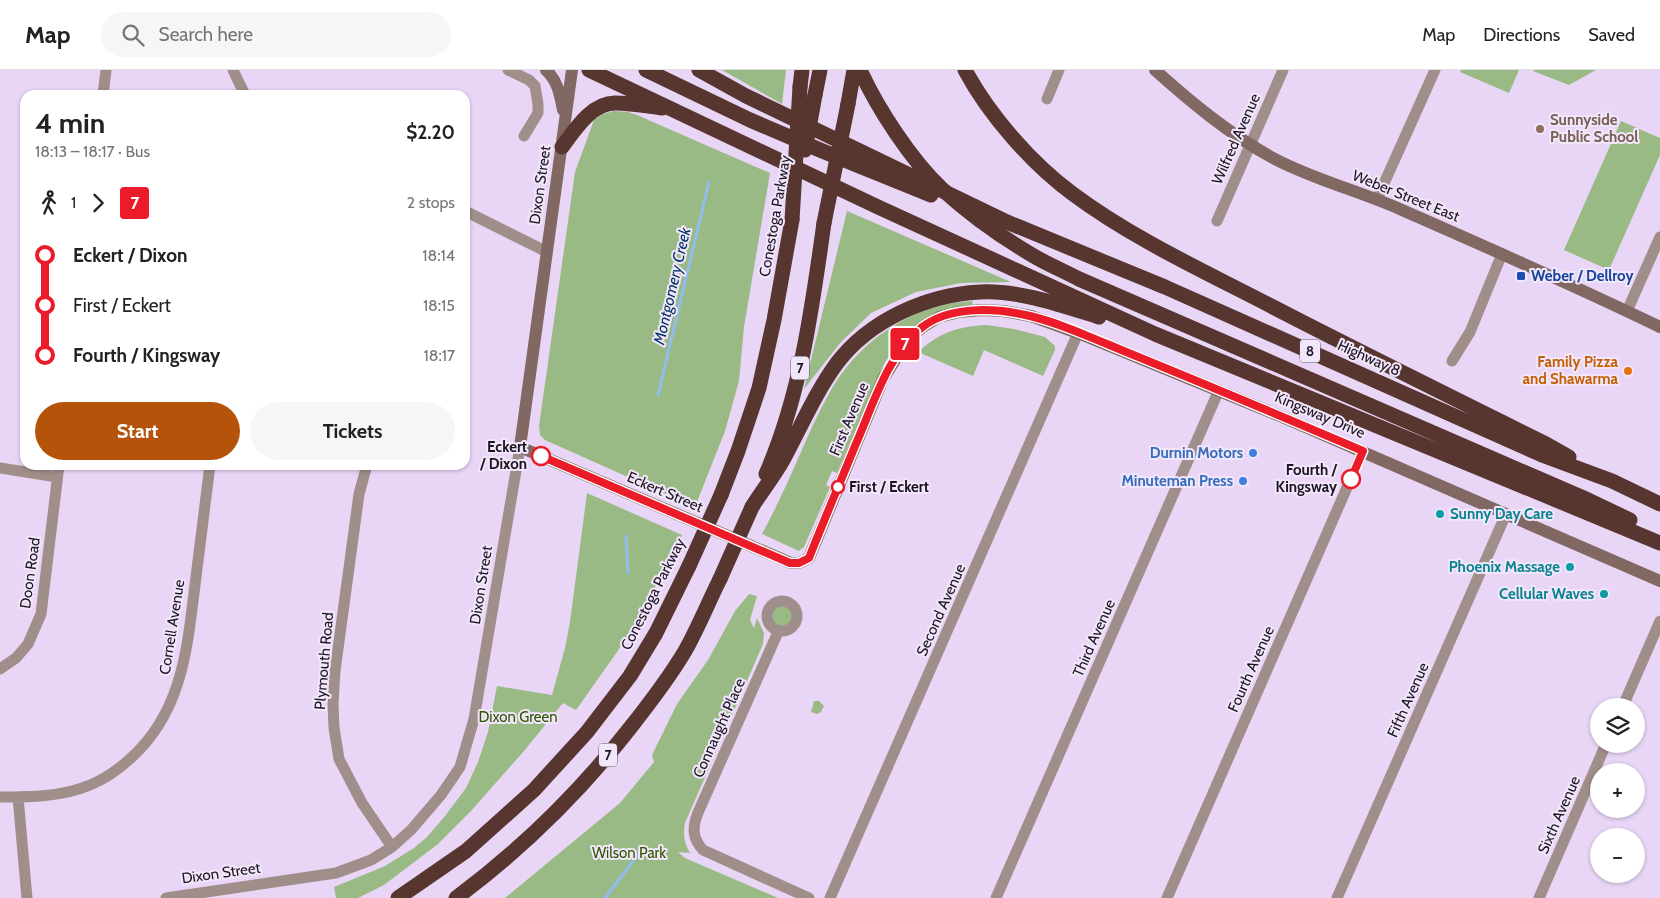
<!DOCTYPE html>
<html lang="en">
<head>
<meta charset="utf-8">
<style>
	:root { --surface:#fff; --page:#f6f6f6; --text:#222; --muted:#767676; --line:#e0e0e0; --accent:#b45309 }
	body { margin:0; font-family:Cabin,sans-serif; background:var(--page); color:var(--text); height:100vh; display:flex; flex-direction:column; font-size:19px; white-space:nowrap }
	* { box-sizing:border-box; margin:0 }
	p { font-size:16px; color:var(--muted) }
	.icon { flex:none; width:28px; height:28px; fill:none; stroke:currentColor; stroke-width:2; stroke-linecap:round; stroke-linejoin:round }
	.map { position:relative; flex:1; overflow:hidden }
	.sheet { position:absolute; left:20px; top:20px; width:450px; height:380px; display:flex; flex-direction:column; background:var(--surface); border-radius:15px; box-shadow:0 1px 4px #0004 }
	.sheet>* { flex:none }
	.badge { padding:0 10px; border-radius:4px; font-size:18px; line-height:32px }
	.tools { position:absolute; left:1590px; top:628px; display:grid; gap:10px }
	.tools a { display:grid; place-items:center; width:55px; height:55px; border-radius:50%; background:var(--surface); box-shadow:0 1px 4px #0004; font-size:25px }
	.map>.badge { position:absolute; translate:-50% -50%; box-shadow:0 0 0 2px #fff }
	.legs { display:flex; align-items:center; gap:8px; height:55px; padding:0 15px; font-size:16px }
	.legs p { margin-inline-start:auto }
	.head { display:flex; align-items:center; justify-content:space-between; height:85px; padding:0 15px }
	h1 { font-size:28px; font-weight:700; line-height:38px }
	.primary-button { display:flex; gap:10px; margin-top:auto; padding:10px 15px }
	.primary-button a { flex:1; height:58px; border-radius:30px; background:var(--accent); color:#fff; font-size:20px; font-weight:700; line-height:58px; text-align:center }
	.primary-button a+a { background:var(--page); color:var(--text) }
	ul { padding:0 15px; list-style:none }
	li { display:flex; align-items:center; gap:18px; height:50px; font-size:19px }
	li i { display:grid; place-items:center; width:8px; height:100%; margin:0 6px; background:currentColor }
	li i::after { content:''; width:12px; height:12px; margin:-6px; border:4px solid; border-radius:50%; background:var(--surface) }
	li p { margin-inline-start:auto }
	li:first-child i { background:linear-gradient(#0000 50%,currentColor 0) }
	li:last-child i { background:linear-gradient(currentColor 50%,#0000 0) }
	header { display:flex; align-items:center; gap:30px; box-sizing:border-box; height:70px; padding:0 25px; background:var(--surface); border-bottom:1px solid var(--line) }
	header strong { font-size:24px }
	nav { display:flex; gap:28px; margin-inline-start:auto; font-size:18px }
	.search { width:350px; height:45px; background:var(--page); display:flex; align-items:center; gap:12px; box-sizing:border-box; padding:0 18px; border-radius:28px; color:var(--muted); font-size:19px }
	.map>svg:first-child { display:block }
</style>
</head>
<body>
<header>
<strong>Map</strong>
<div class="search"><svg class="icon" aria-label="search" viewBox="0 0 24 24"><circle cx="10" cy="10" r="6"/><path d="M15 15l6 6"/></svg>Search here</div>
<nav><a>Map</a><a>Directions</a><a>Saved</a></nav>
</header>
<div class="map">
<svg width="1660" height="828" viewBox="0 0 1660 828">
	<rect width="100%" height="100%" fill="#e9d6f7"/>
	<path fill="#9aba85" d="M722,0H786L782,34Z
		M1461,0H1519L1509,23L1460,2Z
		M1534,0H1596L1569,15L1533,1Z
		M614,41L628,42L637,45L770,103L744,257L739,311L725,361L695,437L545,370L540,365L539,356L575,102L594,50L603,44Z
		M1621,51L1660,68V85L1609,200L1564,180Z
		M847,141L1011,212L961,213L916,222L871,243L841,272L804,319Z
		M973,231L972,235C931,240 903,260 883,296L837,403L832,401L826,415L830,417L804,477L799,481L762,464C781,429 796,393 812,357C822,337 832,315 846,298C877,259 923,233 973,231Z
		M987,255L1014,259L1045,267L1055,276V280L1043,306L984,280L973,306L918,282C939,263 958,256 987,255Z
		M587,423L682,465L643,541L617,582L576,640L563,633L524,681L471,741L438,774L384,815L358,828H336L334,817L385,796L414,778L427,767L445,746L466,718L478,692L488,662L497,616L552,625L565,578L570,552Z
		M749,524L757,526L750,550L754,558L757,548L764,563L763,574L685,753C683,765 684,772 690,783L678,782L685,788L778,828H505L620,733L654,692L652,685L677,634L708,590L735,541Z
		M770 546a12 12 0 1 1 24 0a12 12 0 1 1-24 0Z
		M814,631H819L824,636L821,642L817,644L811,642Z"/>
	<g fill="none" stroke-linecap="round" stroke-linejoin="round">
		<path stroke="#8fbdef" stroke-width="3" d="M658,325L709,112
			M626,466L628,503
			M605,828L639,783"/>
		<path stroke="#a08e8a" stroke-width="11" d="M233,0L245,25
			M508,0L529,10L535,16L538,34V43L524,66
			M103,25L106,0
			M1047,29L1059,0
			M1377,129L1435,0
			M465,141L547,182
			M1217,151L1283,0
			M1627,241L1660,167
			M1452,291L1470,262L1502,184
			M367,395L359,424L335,601L333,634L334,658L339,689L362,733L392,777
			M0,398L57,407
			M767 546a15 15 0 1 1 30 0a15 15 0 1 1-30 0Z
			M778,562L697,745C692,759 693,769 703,780L809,828
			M0,599L16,588L28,574L41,544L59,395
			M1623,636L1660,551
			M0,727C29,727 62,727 90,715C105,709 119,699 131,688C182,642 187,580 195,515C200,475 205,435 210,395
			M18,727L27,828
			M166,828L336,803L371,790L392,777L411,760L441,725L460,697L474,649L520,377
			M830,828L1078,263
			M996,828L1219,320
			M1167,828L1363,381
			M1337,828L1506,444
			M1539,828L1606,674"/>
		<path stroke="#816862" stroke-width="12" d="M546,0C558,11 560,25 563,40
			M572,0L520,377L791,493H799L809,488L883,309L905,274L921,258L939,247L959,242L982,240L1003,241L1031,246L1078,263L1280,346L1660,511
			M1155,0C1192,33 1229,64 1273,88C1314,110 1360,121 1402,140C1489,178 1575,216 1660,257"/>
		<path stroke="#57362f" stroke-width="15" d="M589,0L878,137L1155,264L1660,473
			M646,0L750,50L820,80L931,125
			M699,0L746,26L1007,152L1165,217L1542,385L1612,411L1660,434
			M965,0C989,45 1032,94 1073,124C1135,170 1206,202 1273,237C1364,284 1455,329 1546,374L1569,387
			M800,17L802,0
			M815,25L820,0
			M848,34L854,0
			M562,77C574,61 591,33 615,33C630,33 647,36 662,38
			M1079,209L1588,430L1630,450
			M766,404C801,324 812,238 824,153
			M721,425L738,381L759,318L774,250L792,150
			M752,437C762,421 774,406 783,390C801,357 815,323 837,293C870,250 926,225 980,222C1019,220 1061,235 1099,247
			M398,828L466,781L534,720L587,662L630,606L656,563L689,496
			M456,828C522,779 579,723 630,658C649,634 669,608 685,581C698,558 708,533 720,509"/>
		<path stroke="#57362f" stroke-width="15" d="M860,0C878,39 911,90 942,119C969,144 1000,166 1032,185C1047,194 1064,201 1079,209
			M805,80L815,25
			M792,150L800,17
			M824,153L848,34
			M689,496L721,425
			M720,509L752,437"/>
	</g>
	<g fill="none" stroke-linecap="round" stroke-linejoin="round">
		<g stroke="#fff" stroke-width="11">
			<path id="line-1" d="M541,386L790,493H799L809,488C824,450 840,413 855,376C872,338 887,285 921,258C950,235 996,238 1030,246C1064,254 1103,273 1136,286C1212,317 1288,349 1363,381L1351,409"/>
		</g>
		<use href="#line-1" stroke="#ec1b29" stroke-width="8"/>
	</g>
	<circle fill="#8d6e63" stroke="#f2e6fa" stroke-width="2" cx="1540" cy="59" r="5"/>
	<rect fill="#1a4fb4" stroke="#f2e6fa" stroke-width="2" x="1516" y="201" width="10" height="10" rx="2.5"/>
	<circle fill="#e8710a" stroke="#f2e6fa" stroke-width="2" cx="1628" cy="301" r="5"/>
	<g fill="#3f7fe0" stroke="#f2e6fa" stroke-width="2">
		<circle cx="1253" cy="383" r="5"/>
		<circle cx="1243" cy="411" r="5"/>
	</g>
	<g fill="#fff" stroke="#ec1b29" stroke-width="2.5">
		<circle cx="541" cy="386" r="9"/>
		<circle cx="1351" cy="409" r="9"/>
		<circle cx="838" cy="417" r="6"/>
	</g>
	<g fill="#0f9aa8" stroke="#f2e6fa" stroke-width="2">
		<circle cx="1440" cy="444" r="5"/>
		<circle cx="1570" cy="497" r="5"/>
		<circle cx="1604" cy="524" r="5"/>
	</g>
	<g text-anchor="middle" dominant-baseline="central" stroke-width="4" stroke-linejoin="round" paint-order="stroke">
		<g fill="#f2e6fa" stroke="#5c5462" stroke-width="1">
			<rect x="1300" y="269.5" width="20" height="23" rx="4"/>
			<rect x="791" y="286.5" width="18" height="23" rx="4"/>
			<rect x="599" y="673.5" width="18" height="23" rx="4"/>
		</g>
		<g font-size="14" font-weight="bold" fill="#1c1521">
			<text x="1310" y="281">8</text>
			<text x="800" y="298">7</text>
			<text x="608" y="685">7</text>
		</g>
		<g font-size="15" font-weight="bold" fill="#785e54" stroke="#f2e6fa" text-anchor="start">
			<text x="1550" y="50">Sunnyside<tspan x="1550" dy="17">Public School</tspan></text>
		</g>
		<g font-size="15" fill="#1c1521" stroke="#f2e6fa">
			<text transform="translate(1236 69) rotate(-66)">Wilfred Avenue</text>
			<text transform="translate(540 115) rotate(-82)">Dixon Street</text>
			<text transform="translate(1406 126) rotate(22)">Weber Street East</text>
			<text transform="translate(775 146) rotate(-80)">Conestoga Parkway</text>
			<text transform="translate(1369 288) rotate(24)">Highway 8</text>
			<text transform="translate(1320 345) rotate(23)">Kingsway Drive</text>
			<text transform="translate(849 349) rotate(-67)">First Avenue</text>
			<text transform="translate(665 422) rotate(23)">Eckert Street</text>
			<text transform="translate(30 503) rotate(-82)">Doon Road</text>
			<text transform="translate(481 515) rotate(-81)">Dixon Street</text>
			<text transform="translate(653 524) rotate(-63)">Conestoga Parkway</text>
			<text transform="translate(941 540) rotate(-66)">Second Avenue</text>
			<text transform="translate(172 557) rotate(-81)">Cornell Avenue</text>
			<text transform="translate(1094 568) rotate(-66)">Third Avenue</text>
			<text transform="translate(324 591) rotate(-85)">Plymouth Road</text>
			<text transform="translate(1251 599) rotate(-66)">Fourth Avenue</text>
			<text transform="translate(1408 630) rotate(-66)">Fifth Avenue</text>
			<text transform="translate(719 658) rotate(-66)">Connaught Place</text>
			<text transform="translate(1559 745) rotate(-66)">Sixth Avenue</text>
			<text transform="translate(221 803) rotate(-8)">Dixon Street</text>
		</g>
		<g font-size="15" font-weight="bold" fill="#164399" stroke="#f2e6fa" text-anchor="start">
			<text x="1531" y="206">Weber / Dellroy</text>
		</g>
		<g font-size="15" font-weight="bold" fill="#c56008" stroke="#f2e6fa" text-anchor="end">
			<text x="1618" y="292">Family Pizza<tspan x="1618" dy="17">and Shawarma</tspan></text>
		</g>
		<g font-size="15" font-weight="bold" fill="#1c1521" stroke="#f2e6fa" text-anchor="end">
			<text x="527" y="377">Eckert<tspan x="527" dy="17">/ Dixon</tspan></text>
			<text x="1337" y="400">Fourth /<tspan x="1337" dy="17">Kingsway</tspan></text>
			<text x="849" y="417" text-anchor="start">First / Eckert</text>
		</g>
		<g font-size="15" font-weight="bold" fill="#366cbe" stroke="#f2e6fa" text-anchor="end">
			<text x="1243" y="383">Durnin Motors</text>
			<text x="1233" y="411">Minuteman Press</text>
		</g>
		<g font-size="15" font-weight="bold" fill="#0d838f" stroke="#f2e6fa" text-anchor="end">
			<text x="1450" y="444" text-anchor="start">Sunny Day Care</text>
			<text x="1560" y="497">Phoenix Massage</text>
			<text x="1594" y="524">Cellular Waves</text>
		</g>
		<g font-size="15" fill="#2d5600" stroke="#f2e6fa">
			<text x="518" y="647">Dixon Green</text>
			<text x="629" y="783">Wilson Park</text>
		</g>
		<g font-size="16" font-style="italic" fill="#00325f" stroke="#f2e6fa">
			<text transform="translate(672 216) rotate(-77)">Montgomery Creek</text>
		</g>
	</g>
</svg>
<div class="tools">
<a><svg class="icon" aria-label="layers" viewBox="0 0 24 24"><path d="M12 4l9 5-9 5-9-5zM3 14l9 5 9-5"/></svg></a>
<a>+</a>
<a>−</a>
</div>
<b class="badge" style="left:905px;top:274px;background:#ec1b29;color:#fff">7</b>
<section class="sheet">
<div class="head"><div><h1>4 min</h1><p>18:13 – 18:17 · Bus</p></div><b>$2.20</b></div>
<div class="legs"><svg class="icon" aria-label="walk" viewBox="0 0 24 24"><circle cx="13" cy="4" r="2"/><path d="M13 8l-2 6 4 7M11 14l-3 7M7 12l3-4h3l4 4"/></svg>1<svg class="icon" aria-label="forward" viewBox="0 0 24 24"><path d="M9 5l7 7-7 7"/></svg><b class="badge" style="background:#ec1b29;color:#fff">7</b><p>2 stops</p></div>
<ul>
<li><i style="color:#ec1b29"></i><b>Eckert / Dixon</b><p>18:14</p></li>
<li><i style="color:#ec1b29"></i><span>First / Eckert</span><p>18:15</p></li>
<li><i style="color:#ec1b29"></i><b>Fourth / Kingsway</b><p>18:17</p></li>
</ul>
<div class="primary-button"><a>Start</a><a>Tickets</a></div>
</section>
</div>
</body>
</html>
